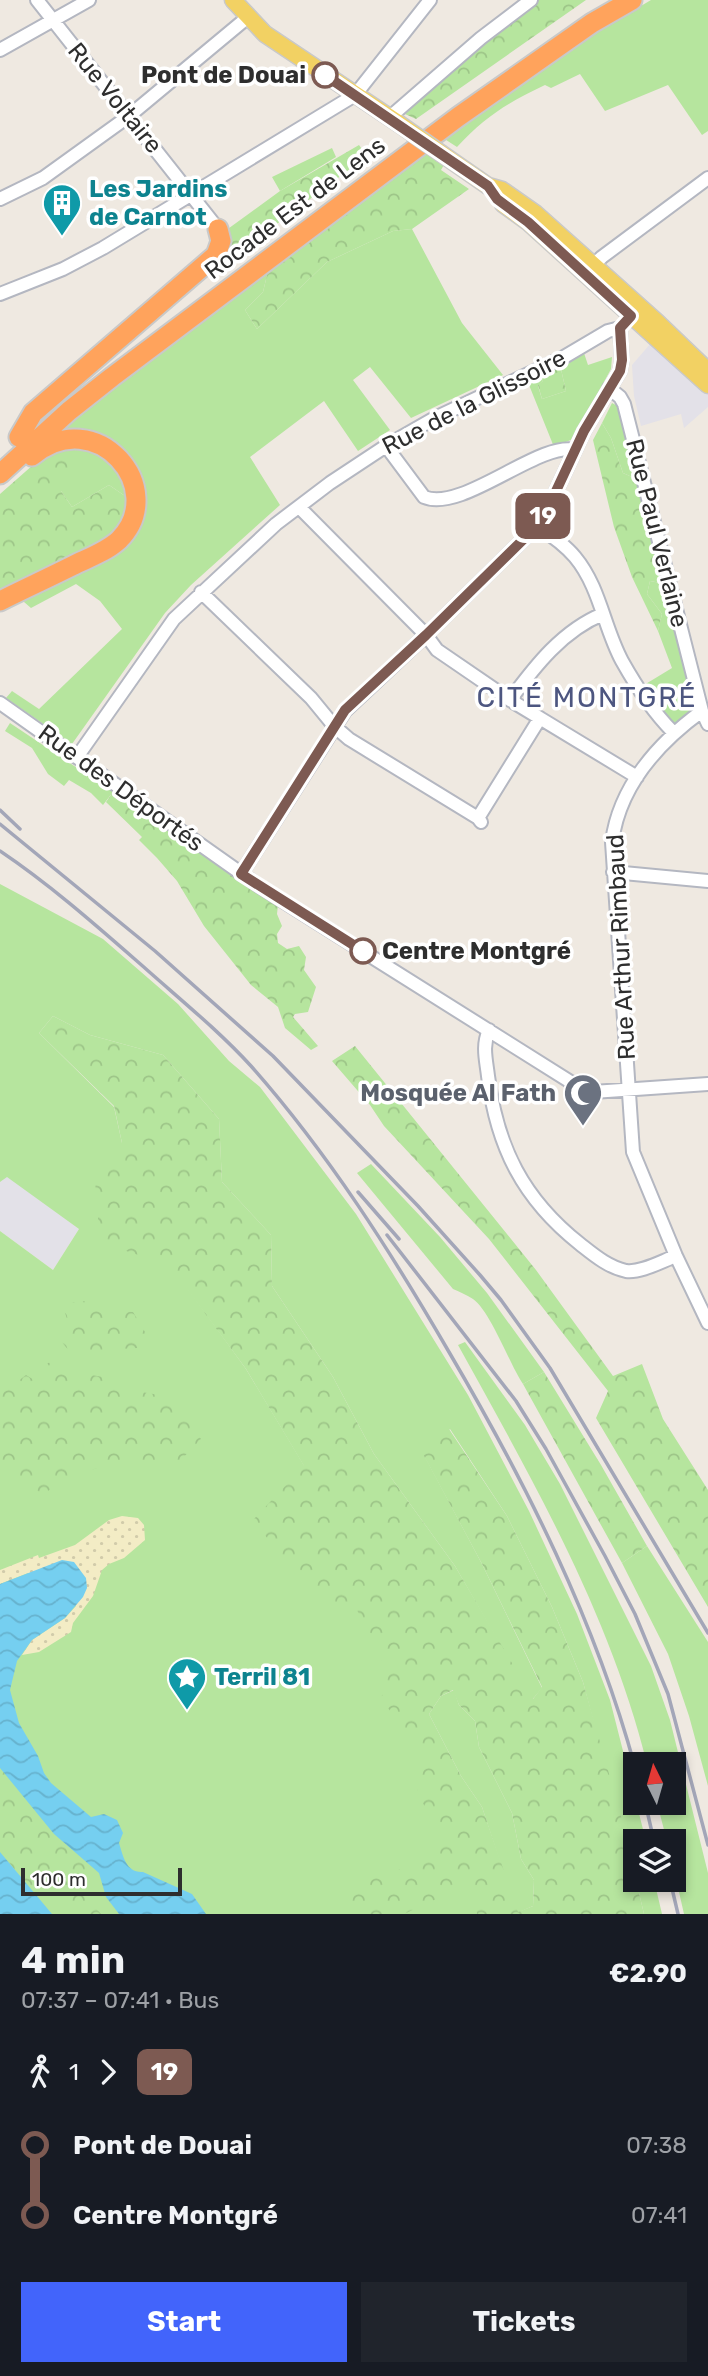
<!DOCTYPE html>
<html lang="en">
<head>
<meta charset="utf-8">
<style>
	:root { --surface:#171b24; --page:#20242c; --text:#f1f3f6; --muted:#9ea1a6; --accent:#4264fb }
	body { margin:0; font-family:Rubik,sans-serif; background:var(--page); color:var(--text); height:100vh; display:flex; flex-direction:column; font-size:26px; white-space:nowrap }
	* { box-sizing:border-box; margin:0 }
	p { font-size:23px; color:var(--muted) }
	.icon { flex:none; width:38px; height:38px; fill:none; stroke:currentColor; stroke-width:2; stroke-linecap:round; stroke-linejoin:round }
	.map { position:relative; height:1914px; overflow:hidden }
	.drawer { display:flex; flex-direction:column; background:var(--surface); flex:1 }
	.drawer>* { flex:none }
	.badge { padding:0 14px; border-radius:10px; font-size:24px; line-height:46px }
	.needle { width:46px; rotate:355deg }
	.fabs { position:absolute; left:623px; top:1752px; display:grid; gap:14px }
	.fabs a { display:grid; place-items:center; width:63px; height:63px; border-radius:0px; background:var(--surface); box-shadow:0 4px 10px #0003; font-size:35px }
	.scale { position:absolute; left:21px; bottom:18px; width:161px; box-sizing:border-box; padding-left:7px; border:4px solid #2e2e2e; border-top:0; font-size:19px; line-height:24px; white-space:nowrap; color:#2e2e2e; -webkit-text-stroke:5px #fff; paint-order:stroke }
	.map>.badge { position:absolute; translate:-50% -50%; box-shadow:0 0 0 4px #fff }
	.legs { display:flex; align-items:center; gap:10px; height:77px; padding:0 21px; font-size:23px }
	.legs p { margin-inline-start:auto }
	.headline { display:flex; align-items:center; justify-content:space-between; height:119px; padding:0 21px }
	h1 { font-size:38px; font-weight:700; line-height:52px }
	.primary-button { display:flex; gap:14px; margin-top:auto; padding:14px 21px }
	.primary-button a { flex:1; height:80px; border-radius:0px; background:var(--accent); color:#fff; font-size:28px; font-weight:700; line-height:80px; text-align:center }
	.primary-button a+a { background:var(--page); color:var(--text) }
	ul { padding:0 21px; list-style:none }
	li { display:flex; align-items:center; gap:24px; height:70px; font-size:26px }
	li i { display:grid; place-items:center; width:10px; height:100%; margin:0 9px; background:currentColor }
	li i::after { content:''; width:18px; height:18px; margin:-9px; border:5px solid; border-radius:50%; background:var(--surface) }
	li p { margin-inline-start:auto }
	li:first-child i { background:linear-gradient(#0000 50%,currentColor 0) }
	li:last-child i { background:linear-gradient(currentColor 50%,#0000 0) }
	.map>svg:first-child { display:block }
</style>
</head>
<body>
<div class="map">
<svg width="708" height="1914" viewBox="0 0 708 1914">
	<defs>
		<pattern id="forest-crowns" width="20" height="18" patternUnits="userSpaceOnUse" patternTransform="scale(1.75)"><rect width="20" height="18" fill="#b6e59e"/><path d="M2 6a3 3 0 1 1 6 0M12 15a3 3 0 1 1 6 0" fill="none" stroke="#9dc588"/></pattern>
		<pattern id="sand-dots" width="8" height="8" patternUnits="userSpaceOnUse" patternTransform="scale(1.75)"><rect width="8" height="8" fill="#f3ecc5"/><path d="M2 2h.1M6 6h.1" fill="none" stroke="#d1cbaa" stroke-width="1.8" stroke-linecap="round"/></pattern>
		<pattern id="water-waves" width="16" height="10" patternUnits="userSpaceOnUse" patternTransform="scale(1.75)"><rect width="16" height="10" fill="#75cff0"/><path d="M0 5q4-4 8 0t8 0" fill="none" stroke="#66b2ce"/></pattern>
	</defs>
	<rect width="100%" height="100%" fill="#efe9e1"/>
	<path fill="#e3e1e8" d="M651,343L708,395V407L684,428L681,414L641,426L634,396L632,365Z
		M7,1176L79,1229L53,1270L0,1231V1182Z"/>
	<path fill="#b6e59e" d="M651,0H708V131L702,135L668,85L605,111L580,74L551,88L545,85C507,103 485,117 457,147L443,138L597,32Z
		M332,148L336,157L280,191L272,177Z
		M412,229L462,323L503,375L411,418L370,367L353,380L390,430L358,451L324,401L250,457L280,505L191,585L165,613L72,744L6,698L12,691L39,709L122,629L100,601L76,584L31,608L17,596L120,545L131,466L64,435L61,431L79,414L268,271L263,292L245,310L257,329L327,262L393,231Z
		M584,353L588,365L612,357L611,369L573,439L554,447L527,380L540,374L543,381L538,386L542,399L566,391L560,365Z
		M612,403L623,409L641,481L623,473L611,438L602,423Z
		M67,447L92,449L120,472L128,498L109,485L72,507L61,491L54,450Z
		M650,581L666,584L695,701C692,714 684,720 673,726L644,685L672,668L658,631L662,614L647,594Z
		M10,723L113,792L103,805L91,793L69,780L64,786L48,774L32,748L5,731Z
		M0,884L103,939L178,1004L229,1061L260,1087L356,1214L468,1395L529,1511L577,1614L610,1700L646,1841H635V1877L583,1682L552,1607L507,1516L450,1429L424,1455L482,1564L542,1688L532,1700L455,1566L374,1454L333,1377L272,1286L271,1235L222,1182L219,1119L163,1055L90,1035L53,1016L39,1033L114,1107L122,1143L151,1238L246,1369L329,1507L416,1710L508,1914H0V1231L53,1270L79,1229L7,1177L0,1182Z
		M371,1164L440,1237L487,1293L544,1372L523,1384C509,1363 491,1312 473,1299C467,1295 460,1292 453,1289L357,1173Z
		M465,1342L525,1425L560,1484L651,1666L670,1720L708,1873V1914H684L674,1870V1841H667L657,1803L674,1802V1764H647C610,1614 532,1479 458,1345Z
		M647,1546L708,1642V1786L689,1716L668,1654L622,1563Z
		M454,1690L459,1705L475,1721L479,1747L512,1813L521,1859L534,1880L533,1906L517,1913L482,1807L461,1776L429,1714L441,1696Z
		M636,1880H654L662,1914H644Z"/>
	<path fill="url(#forest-crowns)" fill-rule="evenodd" d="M539,0H586L416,119L405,114L483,42Z
		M359,145L367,156L229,260L224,254L225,231L280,191Z
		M427,151L445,163L441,170L469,189L412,229L393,231L327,262L257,329L245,310L263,292L268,271Z
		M560,365L566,391L542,399L538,385L543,381L540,374Z
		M602,423L611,438L623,473L641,481L666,584L650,581L647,594L662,614L658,631L632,577L614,527L593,440Z
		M54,450L66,454L74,472L61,491L72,507L109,485L128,498L127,516L113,537L0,595V494L42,457Z
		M113,792L233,876L278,905L277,914L282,926L277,934L278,943L287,949L299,946L306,957L304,970L316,987L308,1012L295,1014L293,1017L318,1046L311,1050L285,1028L278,1007L251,985L204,926L177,881L157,858L139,840L142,837L106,802Z
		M53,1016L90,1035L163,1055L219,1119L222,1182L271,1235L272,1286L333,1377L374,1454L455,1566L533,1699L542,1687L482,1564L423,1454L449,1429L507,1516L552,1607L583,1682L621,1816L644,1914H477L475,1888L434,1900L404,1914H351L348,1912L354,1881L390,1875L437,1846L435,1822L417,1794L424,1755L381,1699L388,1673L357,1610H324L253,1520L304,1466L246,1369L176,1274L138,1255L100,1242L95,1181L122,1143L114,1106L39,1033ZM453,1690L459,1705L475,1721L479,1747L512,1813L521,1859L534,1880L533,1906L518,1912L482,1807L461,1776L429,1714L441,1696Z
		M355,1046L536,1270L613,1376L642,1364L663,1419L708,1490V1607L596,1418L608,1391L489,1239L384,1126L370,1105L332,1061Z
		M87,1301L98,1309L133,1312L154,1347L70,1352L61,1341L67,1319L62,1303Z
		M65,1362L81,1373L108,1378L130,1390L159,1395L180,1410L201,1439L178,1463C134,1455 80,1467 44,1494L0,1474V1383L13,1385L26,1375L42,1385L50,1378L47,1363Z
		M544,1372L601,1465L647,1546L622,1563L523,1384Z
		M0,1768L54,1834L99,1874L80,1879L75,1886L101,1914H73L59,1897L32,1890L0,1852Z"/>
	<path fill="url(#sand-dots)" d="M122,1516L138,1518L144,1525L145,1540L124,1558L109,1564L102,1570L93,1596L73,1623L71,1632L39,1652L22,1655L32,1640L65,1618L76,1606L28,1573L0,1584V1570L38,1555L39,1558L75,1545L109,1520Z"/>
	<path fill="url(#water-waves)" d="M62,1560L74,1562L86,1578L87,1588L83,1597L65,1618L32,1640L17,1661L10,1690L19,1723L38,1756L44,1773L51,1783L91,1817L104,1814L117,1820L123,1833L119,1843C123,1856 126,1873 143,1872L192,1894L206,1914H119L106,1897L99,1873L54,1834L0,1768V1584Z
		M0,1852L52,1914H0Z"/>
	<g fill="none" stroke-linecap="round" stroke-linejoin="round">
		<g stroke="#b4b7c1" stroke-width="16">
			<path id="minor" d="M37,0L218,229
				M0,50L89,0
				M390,117L481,38L531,0
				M0,199L43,178L129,116L248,17
				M589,269L602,257L708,178
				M0,294L63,269L103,248L355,95L430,0
				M609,388L620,397L624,404L702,711L708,724
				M386,446L424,497C462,513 539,441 575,450
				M299,507L426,635L437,650L510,700L637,777
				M537,526C551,535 565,545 575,557C600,587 604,628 622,661C636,686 653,712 673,732
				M201,592L311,698L334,726L349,739L478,818L481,822
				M510,700C535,666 563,630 603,614
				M0,703L259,886L577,1086L593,1092L708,1084
				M702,711C658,743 619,787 612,842L633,1152L676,1256L708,1323
				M77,757L174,619L276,524L330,483L386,446L435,418L564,357L608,331L620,328
				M478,818L540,718
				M613,872L708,881
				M241,874L345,711L426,635L537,526L550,504L584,431L620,371L622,360L620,328
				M489,1030C482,1046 486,1059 488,1076C497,1147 523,1199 580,1244C594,1255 608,1267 626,1271C641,1273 662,1261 676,1256"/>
		</g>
		<g stroke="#c9c9c9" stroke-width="19">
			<path id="major" d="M233,0L265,34L398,123
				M442,154L488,186L502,190L535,213L657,322L708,371
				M503,204L528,222L708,385"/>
		</g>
		<g stroke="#c9c9c9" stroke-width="23">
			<path id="highway" d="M19,437L33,413L216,255L221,241L218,229
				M0,474L69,411L112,377L458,117L592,23L632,0
				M0,601C24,589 48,578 72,566C88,558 106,552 119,540C170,489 96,402 32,456"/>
		</g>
		<use href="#minor" stroke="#fff" stroke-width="12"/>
		<use href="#major" stroke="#f2d163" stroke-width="16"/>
		<use href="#highway" stroke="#ffa35c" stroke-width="19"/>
		<path stroke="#a3a6b8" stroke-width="3.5" d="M0,810L20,829
			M0,824L155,951L273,1056L418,1206L480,1275L501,1300L550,1368L708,1633
			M0,851C52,886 99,928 146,969C182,1001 219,1031 251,1066C328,1153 391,1252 449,1352C526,1483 595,1620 635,1767
			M358,1192L399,1239
			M387,1235L516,1401L546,1449L605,1556L635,1614L668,1694L708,1845
			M645,1802L654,1841
			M670,1880L678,1914"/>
		<g stroke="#c9c9c9" stroke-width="19" stroke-linecap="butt">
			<path id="major-bridge" d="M398,123L442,154"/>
		</g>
		<use href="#major-bridge" stroke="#f2d163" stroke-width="16"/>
	</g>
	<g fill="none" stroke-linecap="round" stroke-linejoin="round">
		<g stroke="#fff" stroke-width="16">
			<path id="line-1" d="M325,75L488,186L497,199L528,222L631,316L620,328L622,360L620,371L584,431L550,504L537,526L426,635L345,710L241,874L363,951"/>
		</g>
		<use href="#line-1" stroke="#7d5a52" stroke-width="10"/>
	</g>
	<defs>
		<g id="building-pin" transform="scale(2.0125)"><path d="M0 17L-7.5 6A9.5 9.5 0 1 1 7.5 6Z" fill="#0f9aa8" stroke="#fff"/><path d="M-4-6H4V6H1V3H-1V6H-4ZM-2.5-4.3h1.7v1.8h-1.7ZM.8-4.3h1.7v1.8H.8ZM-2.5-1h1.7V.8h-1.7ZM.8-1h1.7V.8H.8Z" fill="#fff"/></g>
		<g id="mosque-pin" transform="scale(2.0125)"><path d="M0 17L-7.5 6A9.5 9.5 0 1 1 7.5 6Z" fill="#6b7280" stroke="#fff"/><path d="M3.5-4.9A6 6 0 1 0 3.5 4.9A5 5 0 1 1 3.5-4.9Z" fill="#fff"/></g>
		<g id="sight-pin" transform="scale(2.0125)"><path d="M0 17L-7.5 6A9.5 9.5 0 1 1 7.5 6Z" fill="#0f9aa8" stroke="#fff"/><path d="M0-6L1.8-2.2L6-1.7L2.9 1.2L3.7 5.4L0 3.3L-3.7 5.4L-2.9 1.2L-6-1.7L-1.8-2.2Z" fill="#fff"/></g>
	</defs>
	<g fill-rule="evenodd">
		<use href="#building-pin" x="62" y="203"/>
		<use href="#mosque-pin" x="583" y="1093"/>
		<use href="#sight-pin" x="187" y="1677"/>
	</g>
	<g fill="#fff" stroke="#7d5a52" stroke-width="3.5">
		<circle cx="325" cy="75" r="12"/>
		<circle cx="363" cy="951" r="12"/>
	</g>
	<g text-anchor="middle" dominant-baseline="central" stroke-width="7" stroke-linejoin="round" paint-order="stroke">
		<g font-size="24" font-weight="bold" fill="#2e2e2e" stroke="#fff" text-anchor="end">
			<text x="306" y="75">Pont de Douai</text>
			<text x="382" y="951" text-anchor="start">Centre Montgré</text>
		</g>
		<g font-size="24" fill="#2e2e2e" stroke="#fff">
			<text transform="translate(115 98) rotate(51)">Rue Voltaire</text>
			<text transform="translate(295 208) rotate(-37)">Rocade Est de Lens</text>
			<text transform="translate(474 402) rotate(-27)">Rue de la Glissoire</text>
			<text transform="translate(657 533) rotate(76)">Rue Paul Verlaine</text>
			<text transform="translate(121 788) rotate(36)">Rue des Déportés</text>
			<text transform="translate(621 947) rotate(-93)">Rue Arthur Rimbaud</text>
		</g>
		<g font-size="24" font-weight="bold" fill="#0d838f" stroke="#fff" text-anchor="start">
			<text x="89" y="189">Les Jardins<tspan x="89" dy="28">de Carnot</tspan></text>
			<text x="214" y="1677">Terril 81</text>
		</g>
		<g font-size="24" font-weight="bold" fill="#5b616d" stroke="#fff" text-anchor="end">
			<text x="556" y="1093">Mosquée Al Fath</text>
		</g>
		<g font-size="28" letter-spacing="2" fill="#4d5680" stroke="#fff">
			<text x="587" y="697">CITÉ MONTGRÉ</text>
		</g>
	</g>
</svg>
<div class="fabs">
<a><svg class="needle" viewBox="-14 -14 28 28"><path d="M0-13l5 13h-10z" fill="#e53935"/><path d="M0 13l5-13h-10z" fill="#9ea1a6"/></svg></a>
<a><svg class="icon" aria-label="layers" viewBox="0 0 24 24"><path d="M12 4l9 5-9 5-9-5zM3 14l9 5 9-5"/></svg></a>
</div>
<div class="scale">100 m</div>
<b class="badge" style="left:543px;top:516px;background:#7d5a52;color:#fff">19</b>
</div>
<section class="drawer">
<div class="headline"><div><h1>4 min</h1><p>07:37 – 07:41 · Bus</p></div><b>€2.90</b></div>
<div class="legs"><svg class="icon" aria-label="walk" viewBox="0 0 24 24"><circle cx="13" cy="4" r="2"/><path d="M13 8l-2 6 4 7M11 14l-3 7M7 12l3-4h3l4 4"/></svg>1<svg class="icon" aria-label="forward" viewBox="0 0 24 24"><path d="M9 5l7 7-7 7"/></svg><b class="badge" style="background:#7d5a52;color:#fff">19</b></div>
<ul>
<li><i style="color:#7d5a52"></i><b>Pont de Douai</b><p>07:38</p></li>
<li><i style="color:#7d5a52"></i><b>Centre Montgré</b><p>07:41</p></li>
</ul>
<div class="primary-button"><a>Start</a><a>Tickets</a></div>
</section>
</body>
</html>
